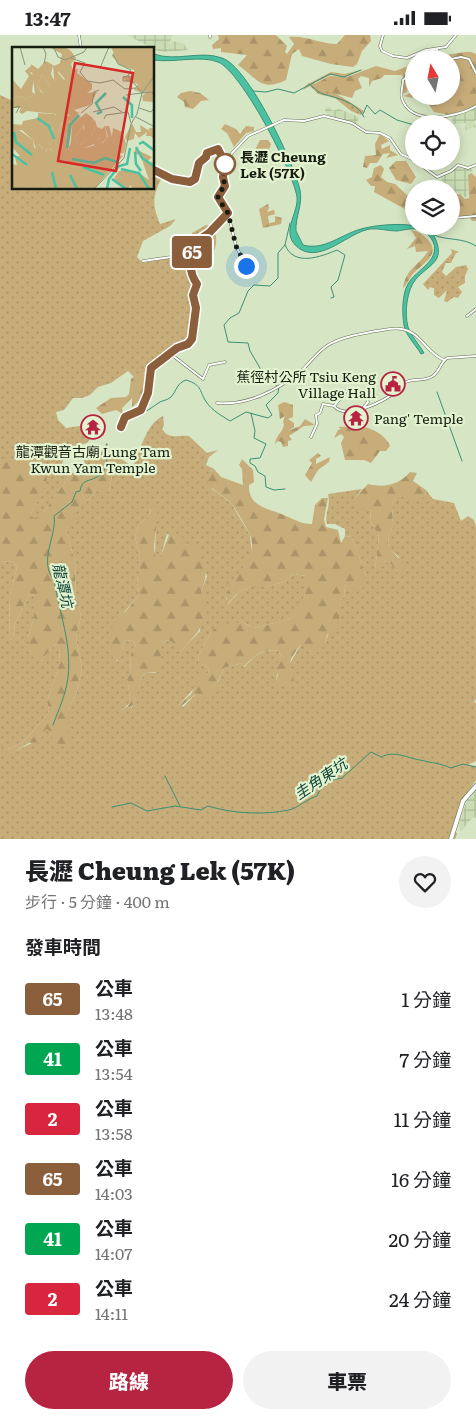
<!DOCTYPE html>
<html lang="zh-TW">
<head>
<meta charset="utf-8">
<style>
	:root { --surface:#fff; --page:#f2f2f2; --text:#202124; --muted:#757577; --accent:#b62442 }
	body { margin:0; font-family:Literata,"Noto Sans TC",serif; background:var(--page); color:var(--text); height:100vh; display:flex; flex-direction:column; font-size:19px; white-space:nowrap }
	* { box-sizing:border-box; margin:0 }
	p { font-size:16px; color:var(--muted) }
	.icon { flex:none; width:28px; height:28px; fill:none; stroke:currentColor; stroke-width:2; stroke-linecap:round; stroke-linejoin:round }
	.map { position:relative; height:804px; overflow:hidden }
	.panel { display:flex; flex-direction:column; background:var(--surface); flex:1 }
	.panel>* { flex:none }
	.badge { padding:0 10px; border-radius:4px; font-size:18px; line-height:32px }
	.needle { width:32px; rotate:350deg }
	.tools { position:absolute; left:405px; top:15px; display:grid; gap:10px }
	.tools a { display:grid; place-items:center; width:55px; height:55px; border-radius:50%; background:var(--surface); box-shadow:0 2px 12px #0003; font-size:25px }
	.you { position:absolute; width:25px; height:25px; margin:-12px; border:4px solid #fff; border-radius:50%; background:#1a73e8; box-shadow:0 0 0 8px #1a73e833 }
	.map>.badge { position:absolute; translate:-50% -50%; box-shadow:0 0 0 2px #fff }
	h2 { padding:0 25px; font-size:19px; line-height:45px }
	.round { display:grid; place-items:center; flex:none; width:52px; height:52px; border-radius:26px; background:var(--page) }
	.head { display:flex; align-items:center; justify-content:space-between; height:85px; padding:0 25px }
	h1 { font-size:24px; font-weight:800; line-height:38px }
	.button { display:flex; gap:10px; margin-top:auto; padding:10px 25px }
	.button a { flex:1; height:58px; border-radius:30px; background:var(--accent); color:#fff; font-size:20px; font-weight:800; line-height:58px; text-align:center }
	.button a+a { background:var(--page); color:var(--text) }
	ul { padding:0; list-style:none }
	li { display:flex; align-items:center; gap:15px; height:60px; padding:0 25px }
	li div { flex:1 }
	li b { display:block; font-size:19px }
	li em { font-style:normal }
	li .badge { min-width:55px; font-weight:700; text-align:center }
	.status { display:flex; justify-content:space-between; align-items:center; height:35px; padding:0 25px; background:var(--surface); direction:ltr }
	.status svg { height:14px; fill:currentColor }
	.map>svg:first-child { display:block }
</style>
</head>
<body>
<div class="status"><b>13:47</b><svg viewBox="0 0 49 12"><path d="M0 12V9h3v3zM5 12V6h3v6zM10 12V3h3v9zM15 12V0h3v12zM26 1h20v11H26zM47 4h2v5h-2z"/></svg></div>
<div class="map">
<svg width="476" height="804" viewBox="0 0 476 804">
	<defs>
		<pattern id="industrial-grid" width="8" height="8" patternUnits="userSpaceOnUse" patternTransform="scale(1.25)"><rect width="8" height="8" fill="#c9dcb3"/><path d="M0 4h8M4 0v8" fill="none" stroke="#acbc99"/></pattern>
		<pattern id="grass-dots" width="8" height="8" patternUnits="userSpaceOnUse" patternTransform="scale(1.25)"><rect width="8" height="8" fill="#c7ad7a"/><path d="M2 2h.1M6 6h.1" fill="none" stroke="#aa9468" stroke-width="1.8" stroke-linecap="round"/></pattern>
		<pattern id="forest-firs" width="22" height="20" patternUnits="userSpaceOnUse" patternTransform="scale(1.25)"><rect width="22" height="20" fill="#c7ad7a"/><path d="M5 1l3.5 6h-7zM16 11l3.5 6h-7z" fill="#aa9468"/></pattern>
	</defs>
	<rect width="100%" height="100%" fill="#d6e5c3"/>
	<path fill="url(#industrial-grid)" d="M127,0H173L169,9H171L172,6L183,8L188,15L166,17L158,16Z
		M327,72H330L332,76L339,74L359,82L357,89L328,80L325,75Z
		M476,72V85L473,87L476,92L465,95L466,88L452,89V82L463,79Z
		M458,131L471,133L473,138H469L467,163L458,158L451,159V154H446L440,142Z
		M476,755V783L473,782L461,796L459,789L466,768L471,757Z"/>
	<path fill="url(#grass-dots)" fill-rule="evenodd" d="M364,34L345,42L331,40L314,48L322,55L335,58L364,76L361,80L351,76L335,63L318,59L310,51L303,55L306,50L331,37L345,39Z
		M0,60L11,65L14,64V154H154V136L163,140C153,161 151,167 160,189L176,184L170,191L143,206L137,222L143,228L171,223L187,229L195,251L192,263L193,287L190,303L185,309L176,312L143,339L133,341L128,336L111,348L98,352L90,360L82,363H73L64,375L56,377L58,385L66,393L80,391L88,387L93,396L101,393L106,395L103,401L92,399C89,406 88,410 79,409L76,417L69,416L64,423L60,435L71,438L46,474L33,486L31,479L46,446L32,429L18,423L0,429Z
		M206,190L213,192C221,208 213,222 201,234L191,230L194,219L189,205L192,198Z
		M451,214L459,217L456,218L451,228H446L442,237L446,241L456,232L466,230L468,234L465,241V248L458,252L462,257L458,263L454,262L447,267L444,266L447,255L439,263L434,260V253L430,252L428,255L423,249L452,218Z
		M163,381L164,390L162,394C169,405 178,400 189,401L207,418L218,415L209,422L206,430L214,434L210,437L212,454L231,468L250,500L252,520L226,563L228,569L240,556L251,552H265L284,547L293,539L306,541V555L301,572L290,584L254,593L242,587L211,597L198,622L199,628L208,633L209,637L179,670L183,672L196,659L198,662L217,649L224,633L242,628L244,632C255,621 262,613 279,616L281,622L276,645L292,640L289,630L301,609H325C329,592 342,584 340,565L345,560L344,551L366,541L352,502L345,501V494L335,489H327C324,479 331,472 328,459L362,454L354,464L370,475L371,487L379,501L375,534L384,526L390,528L399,539V522L388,513L389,499L393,492L392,468L398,461H425L426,455L433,464L454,468L461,486L468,481L474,485L476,491V664L474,667L476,668V726L468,730L476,731V745L461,768L454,793L457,799L455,804H0V526L14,527L17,532L10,560L9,605L13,603L15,589L30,558L34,561V582L28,603L41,626L55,609L59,611L60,627L47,667L49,675L47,680L23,707L8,714L9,719L32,708L46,694L50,695L53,702L68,699V676L76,659L82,633L76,603L81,581L76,563L75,526L66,496L73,480L81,469L92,462L95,454L109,456L112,441L123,425L131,431L134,429C141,414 146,389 163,381ZM151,474L156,484L155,520L157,522L161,520L167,499C195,510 195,516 207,541L201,557L200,596L180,617L175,609L168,605L161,608L156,638H145C136,648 138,662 132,673L122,675L131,667L127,644L130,638L131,619L136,610L134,606L125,605L123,610L124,614L119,619L117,627L113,623V609L125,576L139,560L137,542L141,537L139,519L135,501L139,489L148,482Z"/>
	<path fill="url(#forest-firs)" d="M218,0H276L287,11L285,17L287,19L294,9L289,2C305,0 321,9 337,9L345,0H370L371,6L362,16L357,29L353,32L331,29L302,21L299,14L292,19L286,45C261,57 258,44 238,30L247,20L221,17V13L213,14L212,10L219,4Z
		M465,17H471L476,19V71L449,80L434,77L428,68V61H451V24H421Z
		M414,29V61L412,63L403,61L413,57L412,47H409L407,57L403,59L401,46H405L402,40H384L382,43L372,46L369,52V43L361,41L358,44L362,53L355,56L352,63L321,55L314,49L330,41L347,42L376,31L395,36Z
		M190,56L200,58L209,65L201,66L193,74L185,72L184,67L177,62L181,58Z
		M225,89L236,94L240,99L246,91L254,92V96L246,98L234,112L227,98L221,94Z
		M380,99L389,106L381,110L382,114L390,110V115L398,120L386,123L390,118L383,119L377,128H370L367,133L363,132L365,121L376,120L375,109Z
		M260,105H268L271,109L268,118L256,126L250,124Z
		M396,126H406L416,142L411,149L396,145L389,133Z
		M381,130L384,134L381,142L387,147L395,149L408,161L406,165L413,169L410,174H414V179L374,157L375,151H371L366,145L372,142L374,133Z
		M471,138L476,142V186H472L469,182H451V160L460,159L465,164L469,163L468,140Z
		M268,169L269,173L267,177L274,175L275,179L268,181L269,188L275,187V181L282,183L281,189L263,193L259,174Z
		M411,195C417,196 420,198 425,202C445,219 421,229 412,240C409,244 407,250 403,253C406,233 419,231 428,216L416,217L415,211L407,214L416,203Z
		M137,338L145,339C150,353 144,363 132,372V363L122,373L123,379L116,375L102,379L96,373L111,363L126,362L129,359L131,344Z
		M284,367L293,370V382L288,384L294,388V392L288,396L300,391L305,384L315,390L304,391L289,401L292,405L288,406V411L283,412L281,407L278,406L275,409C276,400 282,398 284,390L283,387L285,381L280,384L278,370Z
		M361,391C373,394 386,400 390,411L386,416H380L371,428L364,425H345L341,408L344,402L341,399L334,403L338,395L341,394L338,392Z
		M107,407V415L115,422H121L123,425L112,441L109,456L103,459L95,454L92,462L81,469L66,496L75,526L76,563L81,581L76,603L82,633L76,659L68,676V699L74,710L69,712L54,708L50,696L46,694L39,707L29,708L9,720L7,718L8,714L23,707L47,680L49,675L47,667L60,627L59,611L55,609L41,626H34L28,603L34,582V561L30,558L15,589L13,603L9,605L10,560L17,532L14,527L0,526V429L23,419L33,422L32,429L38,434L45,435L47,445L31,479L33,485L46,474L71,438L80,437L84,432V420L91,414L96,418L98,423Z
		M318,418L321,421L316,424V429L330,422L329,427L318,435L311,447L305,440L312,428L309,425Z
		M242,424L253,435L254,447L249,450C248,473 269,473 286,481C296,485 300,489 312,489L315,470L322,463H328L324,484L326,492L338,495L341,508L345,501L352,502L366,541L365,553L357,556L346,550L344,551L345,560L340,565L341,576L336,595L327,600L325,609L319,617L312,618L307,609H301C287,628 289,626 294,647L291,653L271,650L272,646L276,645L278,640L274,634L281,622L279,616C262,613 255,621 243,632L242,628L224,633L217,648L220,653L206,666L199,667L196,659L179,673V670L191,659L200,642L209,637L208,633L199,628L198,622L211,597L217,591L242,587L254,593L290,584L301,571L306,555V541L293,539L284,547L265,552H251L240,556L227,569C222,543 261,528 250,500C247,493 234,471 230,467C222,460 213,456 207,447L210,437L214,434L221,442L243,450L242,434L239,430Z
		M410,437L417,438L413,446L426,455L425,461L418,466L409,462L398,461L392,468L393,492L389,499L388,512L405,530L404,537L399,539L390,528L384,526L377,537L375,534L379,501L371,487L370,475L356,472L354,464L368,449C384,453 399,450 410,437Z
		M153,470L158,474L154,512L155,520L157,522L161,520L171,495L176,502H182L186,508L196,512C206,532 209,536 201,557C218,579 194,602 180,617L177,616L175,609L168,605L161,608L160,637L145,638C134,650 141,668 126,677L122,673L127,672L131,667L127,644L130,638L131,619L136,610L134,606L125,605L123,610L124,614L115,628C112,621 109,600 111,594L139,560L137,542L140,537L139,519L135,501L139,489L148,482Z"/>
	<path fill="#4ac2a1" stroke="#3b9076" d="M154,19C176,27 200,15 222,23C248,31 294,128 300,155C303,170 295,182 296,196L303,210C324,216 342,199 361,194C379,189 427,184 435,203C446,227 428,230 416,244C407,254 404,278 408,292C411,301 419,309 424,318L421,319C415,309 406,301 404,290C402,278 402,259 408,249C415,235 445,224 431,203C421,190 410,194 397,196C388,196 379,193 370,194C349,197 322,228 300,214C278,199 299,179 297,162C293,136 241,36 218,27C201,20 174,28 154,25Z"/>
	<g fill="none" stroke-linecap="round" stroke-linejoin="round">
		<path stroke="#3b9076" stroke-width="1" d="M309,49C314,52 317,57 323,59C337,63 357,67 364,82
			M253,56L266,57L278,54L294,58L330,39L344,42L361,35
			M363,79L367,70L375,79L380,75L397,85L414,90
			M434,200C448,206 462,202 476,211
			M285,210C294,232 320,222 337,215L345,220L338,245L331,252L334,262L331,263
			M437,357L462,426
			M251,378L255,396L254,403L266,409L260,423L250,424V428L255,431L258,437L265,441L266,452L274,455L285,454
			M129,382C141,380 147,376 157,369C161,365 167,366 171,362C177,355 177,348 186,345C203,350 199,357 207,368C213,376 222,381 230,386L246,377L268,383L272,380L266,370L278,358L279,352L259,340L260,333L250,316L248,308L228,307L224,290L230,283L239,278L248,256L254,250L270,251L278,243V218L285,210L290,188
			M53,690C57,679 62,668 65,657C76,619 60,582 54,545C38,526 57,501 54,481L72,467L76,457L80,456C82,444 88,447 97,442C109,437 107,419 107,409
			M165,741L180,771
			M112,772L131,768L147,776L175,771L201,775L208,771C234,779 264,780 289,775C298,773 307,764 317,761L322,751L331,745L342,743L371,717L381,722C395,715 407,723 420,725C433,728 439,728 451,733L463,729L476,732"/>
		<g stroke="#626f50" stroke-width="3">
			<path id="street" d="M79,0L81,14
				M210,0V2
				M383,0L380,11L382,16L393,21L407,23L426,15L446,12L456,0
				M437,14L438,24
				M451,24L461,22L469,24L476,38
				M414,36L403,45C403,51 400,59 402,64C412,92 458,82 476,71
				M415,126L437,142L451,136L458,130L468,133L476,130
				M154,135L172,144L190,147L195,144C198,130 203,116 218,114L225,128
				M454,183L476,181
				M143,226L171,222L190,226
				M249,237L236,211L228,178L218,162L225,151V130L232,118L248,101L284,85L304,86L324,81L352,88L366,97L380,98L390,103L401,119L414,125
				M467,281L476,274
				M172,320L203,344L209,330L225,327
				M217,368C247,371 278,355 301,336C310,328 317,317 328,310C342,302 360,299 376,296C384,295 394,292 402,294C422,298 426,318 444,325
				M334,371L348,354L362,361L375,359
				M363,373L368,367L366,361
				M121,391L125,382L141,375L148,358L151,333L177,313L188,309L192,304L195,273L193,261L197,249L192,240L190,226L195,207L216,192L227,179
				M311,402L317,389L316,380L320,378L323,369L334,371C346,386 385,366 398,355C401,353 402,349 406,347C415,343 424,347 433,341C440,336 440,328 447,323L476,321"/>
		</g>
		<g stroke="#626f50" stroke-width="5">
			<path id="secondary" d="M451,804L463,766L476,751"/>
		</g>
		<use href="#street" stroke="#fff" stroke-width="2"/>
		<use href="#secondary" stroke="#fff" stroke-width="4"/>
	</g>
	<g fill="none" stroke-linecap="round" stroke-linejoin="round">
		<g stroke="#fff" stroke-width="11">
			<path id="line" d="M121,392L125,382L141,375L148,358L151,333L177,313L188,309L192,304L196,273L193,260L197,249C187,235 191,222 195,207L209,198L228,178L218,162L225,151L223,142L225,128L218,114L207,118L206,122L199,128L195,144L190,147L172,144L154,135"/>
		</g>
		<use href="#line" stroke="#8b5e3c" stroke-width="8"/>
		<path stroke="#171d10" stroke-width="5" stroke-dasharray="0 9" d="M225,129L223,142L225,151L218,159V163L228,178L236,211L246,231"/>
	</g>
	<defs>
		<g id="civic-ring" transform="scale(1.25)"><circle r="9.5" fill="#e3f3d0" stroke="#b62442" stroke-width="1.5"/><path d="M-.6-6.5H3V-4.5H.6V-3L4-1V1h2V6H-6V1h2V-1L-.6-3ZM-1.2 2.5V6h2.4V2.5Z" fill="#b62442"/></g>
		<g id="temple-ring" transform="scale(1.25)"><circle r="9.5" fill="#e3f3d0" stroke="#b62442" stroke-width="1.5"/><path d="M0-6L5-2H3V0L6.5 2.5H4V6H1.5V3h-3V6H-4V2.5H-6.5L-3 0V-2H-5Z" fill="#b62442"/></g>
	</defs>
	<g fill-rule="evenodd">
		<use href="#civic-ring" x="393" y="349"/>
		<use href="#temple-ring" x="356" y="383"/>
		<use href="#temple-ring" x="93" y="392"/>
	</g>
	<circle fill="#fff" stroke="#8b5e3c" stroke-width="2.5" cx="225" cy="129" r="10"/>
	<g text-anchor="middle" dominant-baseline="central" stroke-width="4.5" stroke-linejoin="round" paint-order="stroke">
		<g font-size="14" font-weight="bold" fill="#171d10" stroke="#e3f3d0" text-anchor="start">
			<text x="240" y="121">長瀝 Cheung<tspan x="240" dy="16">Lek (57K)</tspan></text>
		</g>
		<g font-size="14" fill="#171d10" stroke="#e3f3d0" text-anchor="end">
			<text x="376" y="341">蕉徑村公所 Tsiu Keng<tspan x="376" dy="16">Village Hall</tspan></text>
			<text x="374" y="383" text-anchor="start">Pang' Temple</text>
			<text x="93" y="416" text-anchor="middle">龍潭觀音古廟 Lung Tam<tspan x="93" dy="16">Kwun Yam Temple</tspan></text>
		</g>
		<g font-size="15" font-style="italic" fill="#124638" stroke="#e3f3d0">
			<text transform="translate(64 550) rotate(77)">龍潭坑</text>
			<text transform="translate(320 743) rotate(-34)">圭角東坑</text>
		</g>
	</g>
	<g transform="translate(12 12)">
		<rect width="142" height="142" fill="#d6e5c3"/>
		<path d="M37,0H53L59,4L64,11L59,17L61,23L66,22L65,26L80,37V42L75,46L85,45L78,58L62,63L67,66L58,75L57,67L46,76L51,73L46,86L53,80L52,89L55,84L54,93L57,92L51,103H56L59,95L60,78L74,66L81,71L83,82L79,88H88L86,93L75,97L73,101L91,96L96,90L93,79H97L100,90L101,81L110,85L114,96L112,106L106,107L111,109L82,142H0V117L5,118L3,111L15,119L2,109H8L0,100V91L7,83L21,93L22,100L25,103L27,97L34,105L35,101L39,104V101L42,105L40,78L30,77L27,70L42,73L44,67L15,64L10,67L7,65L9,61H0V52L10,49L14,52L23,47L19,17L26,22L34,14L41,18L39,27L43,35L46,38L53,32L46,24L50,7ZM30,27L38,39L30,46L25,39ZM72,77L74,93L65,100L66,93L64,94L63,91ZM99,0H142V41L138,45L131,46L122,26H139L138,19L105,13ZM108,130L131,134L133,142H120L119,138L115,142L102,133Z" fill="#c7ad7a" fill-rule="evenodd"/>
		<path d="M123,5H130L136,8L127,6L119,13L140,8L133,16L142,6V14L133,17L140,18L142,15V30L139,35L142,41V55L131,54L130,49L140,42L131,46L122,43L126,37L113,34L111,29H100H122V23L108,18L100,9L101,6L107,13L116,10L117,13ZM49,16L46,26L54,35L43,41L41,19ZM20,18L22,24L18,26L22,29L20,45L23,47L14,52L10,49L0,52V32L9,42L17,29L13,24ZM30,27L38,39L31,46L25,39ZM26,66L43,67L45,72L36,75L27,70L30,77L33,74L41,78L39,84L43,86L42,105L39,101L38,105L35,101L32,108L31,101L27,97L25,105L21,93L10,83H7L0,95L1,77L10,78L11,74L26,71ZM52,67L59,70L57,76L65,68L69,70L60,78L56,104L48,103L57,94L54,93L55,85L51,90L53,81L46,86L51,74L46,79V76ZM83,73L85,80L90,82L93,79L95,91L84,102L82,97L70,102L77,93H86L88,90H78L83,82L79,75ZM120,76L124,85H129L128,78L139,85L136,82L142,80V93L139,89H134L135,85L127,91L123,86L122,92L115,94L113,90ZM72,77L71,83L73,80L77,85L75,92L64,101L66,93L63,95V91ZM6,88L20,98L10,95L25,113L17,106L8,104L3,93ZM123,102L140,110L136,114L142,116V142L132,141L130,134H117L108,130L101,133L107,124L113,123L127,126L137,133L128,107L122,108Z" fill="#c7ad7a"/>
		<path fill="none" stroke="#4ac2a1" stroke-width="2.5" d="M111,50L120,58V71M85,67L89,65L84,56L94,46M25,71L37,79L42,92M2,85L4,95L20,108M127,97L131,95L143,104M124,100L130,111L143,120M55,101L58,78L67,68M123,105L124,117L129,124M0,107L15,118M60,112L82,116L93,111L105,115M71,120L92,128M109,122L127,126L137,142M40,125L44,142M58,128L65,142M100,132L114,142M95,142L97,132L107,119L115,117L118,101"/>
		<path fill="none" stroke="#8a957b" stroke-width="1" d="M8,0L13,18M31,0L34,7L32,17M37,0L42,1L46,10L53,13L72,5L75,0M101,7L106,17L119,23L116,29M59,11L73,16L68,25L75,34L88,36M88,21L97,0M116,29L130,46M116,29L111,30V34H121M88,36L101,33L113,42L124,41M130,46L140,45L143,49M114,48L130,46M0,61L8,59L4,66M127,61L139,65L143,60M81,65L102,60L110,65M69,66L80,57L82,45L87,43M124,70L143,80M92,72L94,68L116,65L119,76M82,142L112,111L119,77L125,67L130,46L143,28"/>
		<path fill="#d62828" fill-opacity="0.15" stroke="#d62828" stroke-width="2.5" d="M63,16L121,26L104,124L46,114Z"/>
		<rect width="142" height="142" fill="none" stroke="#171d10" stroke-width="2.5"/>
	</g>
</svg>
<div class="tools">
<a><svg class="needle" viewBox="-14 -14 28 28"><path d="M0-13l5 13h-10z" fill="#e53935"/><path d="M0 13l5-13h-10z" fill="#757577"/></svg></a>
<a><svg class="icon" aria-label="locate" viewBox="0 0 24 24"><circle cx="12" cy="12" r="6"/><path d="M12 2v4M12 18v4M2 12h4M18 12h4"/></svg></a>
<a><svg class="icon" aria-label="layers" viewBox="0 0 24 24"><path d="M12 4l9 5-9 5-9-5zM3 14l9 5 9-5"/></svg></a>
</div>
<div class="you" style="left:246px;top:231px"></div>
<b class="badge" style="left:192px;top:217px;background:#8b5e3c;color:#fff">65</b>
</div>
<section class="panel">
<div class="head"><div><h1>長瀝 Cheung Lek (57K)</h1><p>步行 · 5 分鐘 · 400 m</p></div><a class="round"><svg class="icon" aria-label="heart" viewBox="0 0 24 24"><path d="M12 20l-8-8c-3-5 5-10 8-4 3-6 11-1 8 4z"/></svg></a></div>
<h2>發車時間</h2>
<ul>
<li><span class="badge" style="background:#8b5e3c;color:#fff">65</span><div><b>公車</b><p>13:48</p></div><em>1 分鐘</em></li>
<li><span class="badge" style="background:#00a651;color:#fff">41</span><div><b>公車</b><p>13:54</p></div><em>7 分鐘</em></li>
<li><span class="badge" style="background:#d7263d;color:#fff">2</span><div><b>公車</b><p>13:58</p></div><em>11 分鐘</em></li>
<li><span class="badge" style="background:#8b5e3c;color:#fff">65</span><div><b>公車</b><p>14:03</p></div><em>16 分鐘</em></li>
<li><span class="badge" style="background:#00a651;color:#fff">41</span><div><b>公車</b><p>14:07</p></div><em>20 分鐘</em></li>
<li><span class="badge" style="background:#d7263d;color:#fff">2</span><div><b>公車</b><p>14:11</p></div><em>24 分鐘</em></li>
</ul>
<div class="button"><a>路線</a><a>車票</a></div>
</section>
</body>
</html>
